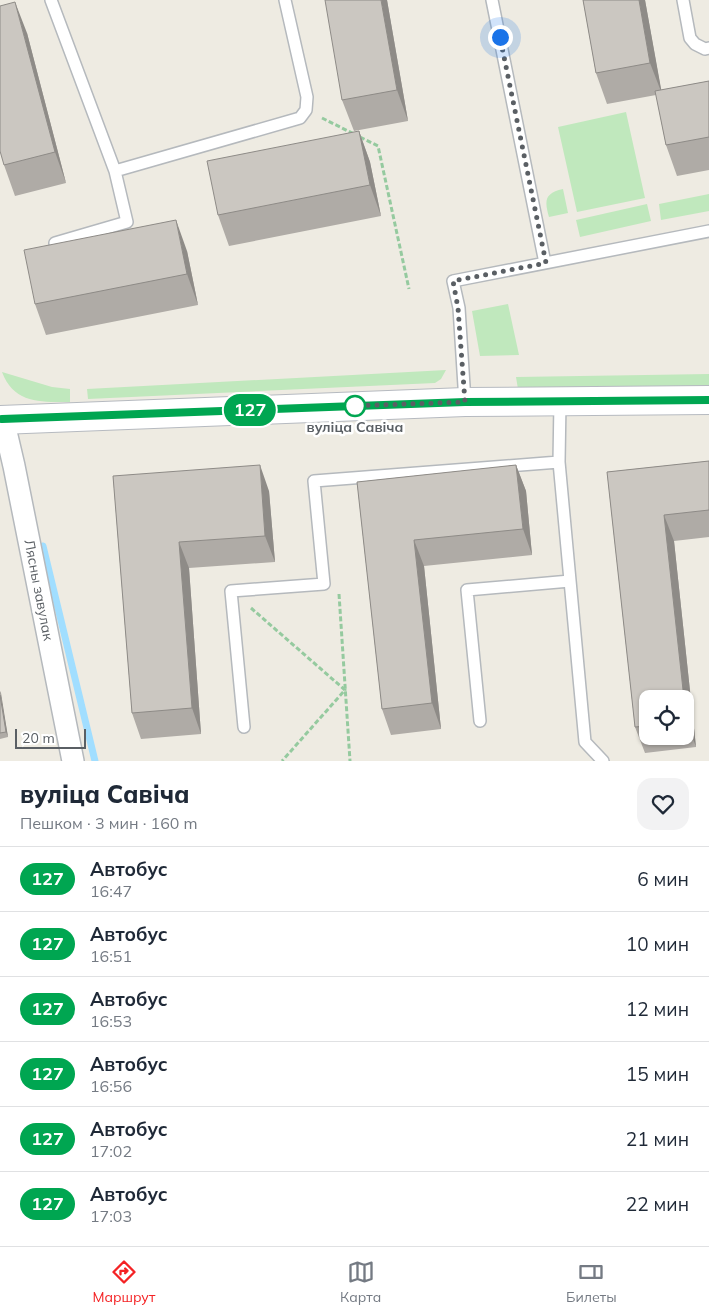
<!DOCTYPE html>
<html lang="ru">
<head>
<meta charset="utf-8">
<style>
	:root { --surface:#fff; --page:#f2f2f3; --text:#1f2937; --muted:#747a83; --line:#e0e1e3; --accent:#f42224 }
	body { margin:0; font-family:Mulish,sans-serif; background:var(--page); color:var(--text); height:100vh; display:flex; flex-direction:column; font-size:19px; white-space:nowrap }
	* { box-sizing:border-box; margin:0 }
	p { font-size:16px; color:var(--muted) }
	.icon { flex:none; width:28px; height:28px; fill:none; stroke:currentColor; stroke-width:2; stroke-linecap:round; stroke-linejoin:round }
	.map { position:relative; height:761px; overflow:hidden }
	.details { display:flex; flex-direction:column; background:var(--surface); flex:1 }
	.details>* { flex:none }
	.badge { padding:0 10px; border-radius:16px; font-size:18px; line-height:32px }
	.fabs { position:absolute; left:639px; top:690px; display:grid; gap:10px }
	.fabs a { display:grid; place-items:center; width:55px; height:55px; border-radius:10px; background:var(--surface); box-shadow:0 1px 4px #0004; font-size:25px }
	.scale { position:absolute; left:15px; bottom:12px; width:71px; box-sizing:border-box; padding-left:5px; border:2px solid #5a5f64; border-top:0; font-size:14px; line-height:18px; white-space:nowrap; color:#5a5f64; -webkit-text-stroke:4px #fff; paint-order:stroke }
	.you { position:absolute; width:25px; height:25px; margin:-12px; border:4px solid #fff; border-radius:50%; background:#1a73e8; box-shadow:0 0 0 8px #1a73e833 }
	.map>.badge { position:absolute; translate:-50% -50%; box-shadow:0 0 0 2px #fff }
	.round { display:grid; place-items:center; flex:none; width:52px; height:52px; border-radius:15px; background:var(--page) }
	.headline { display:flex; align-items:center; justify-content:space-between; height:85px; padding:0 20px }
	h1 { font-size:24px; font-weight:800; line-height:38px }
	ul { padding:0; list-style:none }
	li { display:flex; align-items:center; gap:15px; height:65px; padding:0 20px; border-top:1px solid var(--line) }
	li div { flex:1 }
	li b { display:block; font-size:19px }
	li em { font-style:normal }
	li .badge { min-width:55px; font-weight:700; text-align:center }
	.tab-bar { display:flex; justify-content:space-around; align-items:center; height:70px; border-top:1px solid var(--line); background:var(--surface); font-size:14px; color:var(--muted) }
	.tab-bar a { display:grid; justify-items:center; gap:2px }
	.tab-bar .current { color:var(--accent) }
	.map>svg:first-child { display:block }
</style>
</head>
<body>
<div class="map">
<svg width="709" height="761" viewBox="0 0 709 761">
	<rect width="100%" height="100%" fill="#eeebe2"/>
	<path fill="#c0e8bd" d="M626,112L645,198L577,212L558,127Z
		M563,189L568,213L549,217C544,200 545,193 563,189Z
		M709,194V211L661,220L659,204Z
		M647,204L651,221L580,237L576,220Z
		M508,304L519,355L480,356L472,311Z
		M446,370L441,379L435,383L88,399L87,389Z
		M2,372L52,387L70,389V402C41,402 14,404 2,372Z
		M709,374V386L518,389L516,377Z"/>
	<g fill="none" stroke-linecap="round" stroke-linejoin="round">
		<path stroke="#a1deff" stroke-width="7" d="M43,546L95,761"/>
		<g stroke="#b5b9bd" stroke-width="14">
			<path id="lane" d="M51,0L115,171L127,222L55,243
				M492,0L545,263
				M683,0L690,38L695,44L705,49L709,48
				M115,171L300,118L306,110L307,97L285,0
				M465,402L459,308L453,281L709,231
				M560,402L559,462L585,742L603,761
				M480,721L467,590L570,581
				M244,727L231,591L324,584L314,481L559,462"/>
		</g>
		<g stroke="#b5b9bd" stroke-width="24">
			<path id="street" d="M3,419L14,466L73,761"/>
		</g>
		<g stroke="#b6bac0" stroke-width="30">
			<path id="secondary" d="M0,420L465,402L709,400"/>
		</g>
		<path stroke="#95ca9f" stroke-width="3" stroke-dasharray="5 2.5" stroke-linecap="butt" d="M322,118L354,134
			M360,137L378,146L409,289
			M339,594L350,761
			M251,608L345,690L282,761"/>
		<use href="#lane" stroke="#fff" stroke-width="11"/>
		<use href="#street" stroke="#fff" stroke-width="21"/>
		<use href="#secondary" stroke="#fff" stroke-width="28"/>
	</g>
	<path fill="#afaba6" fill-rule="evenodd" d="M387,0L408,121L354,131L342,100Z
		M583,0H645L661,90L709,81V170L677,176L666,145L656,95L607,104L596,73Z
		M27,33L66,183L15,196L4,165Z
		M359,131L370,162L381,216L229,246L218,215Z
		M187,251L198,305L46,335L35,304Z
		M709,461V537L674,541L696,747L645,753L635,727L607,472ZM648,699H685V736H648Z
		M516,465L526,491L532,555L424,566L441,729L391,735L382,709L357,482Z
		M113,476L269,491L275,562L189,568L201,734L141,739L132,713Z
		M0,691L8,737L0,739Z"/>
	<path fill="#8e8b87" d="M381,0H387L408,121L397,90Z
		M639,0H645L662,94L650,63Z
		M15,2L27,33L66,183L55,152Z
		M359,131L370,162L381,216L370,185Z
		M176,220L187,251L198,305L187,274Z
		M260,465L269,491L275,562L265,536Z
		M516,465L526,491L532,555L523,529Z
		M664,515L674,541L696,747L687,722L685,699H684Z
		M414,540L424,566L441,729L432,703Z
		M179,542L189,568L201,734L192,708Z
		M0,691L1,693L8,737L6,732Z"/>
	<path fill="#cbc7c1" stroke="#8e8b87" d="M325,0H381L397,90L342,100Z
		M583,0H639L650,63L596,73Z
		M15,2L55,152L4,165L0,151V6Z
		M709,81V137L666,145L655,91Z
		M359,131L370,185L218,215L207,161Z
		M176,220L187,274L35,304L24,250Z
		M709,461V510L664,515L684,699H648V726L635,727L607,472Z
		M260,465L265,536L179,542L192,708L132,713L113,476Z
		M516,465L523,529L414,540L432,703L382,709L357,482Z
		M0,695L6,732L0,733Z
		M685,705L687,722H685Z"/>
	<g fill="none" stroke-linecap="round" stroke-linejoin="round">
		<g stroke="#fff" stroke-width="11">
			<path id="line" d="M2,419L465,402L709,400"/>
		</g>
		<use href="#line" stroke="#00a651" stroke-width="8"/>
		<path stroke="#5a5f64" stroke-width="5" stroke-dasharray="0 9" d="M355,406H348L465,402L458,308L453,281L546,263L500,37"/>
	</g>
	<circle fill="#fff" stroke="#00a651" stroke-width="2.5" cx="355" cy="406" r="10"/>
	<g text-anchor="middle" dominant-baseline="central" stroke-width="5" stroke-linejoin="round" paint-order="stroke">
		<g font-size="14" font-weight="bold" fill="#5a5f64" stroke="#fff">
			<text x="355" y="427">вуліца Савіча</text>
		</g>
		<g font-size="14" fill="#5a5f64" stroke="#fff">
			<text transform="translate(39 590) rotate(79)">Лясны завулак</text>
		</g>
	</g>
</svg>
<div class="fabs">
<a><svg class="icon" aria-label="locate" viewBox="0 0 24 24"><circle cx="12" cy="12" r="6"/><path d="M12 2v4M12 18v4M2 12h4M18 12h4"/></svg></a>
</div>
<div class="scale">20 m</div>
<div class="you" style="left:500px;top:37px"></div>
<b class="badge" style="left:250px;top:410px;background:#00a651;color:#fff">127</b>
</div>
<section class="details">
<div class="headline"><div><h1>вуліца Савіча</h1><p>Пешком · 3 мин · 160 m</p></div><a class="round"><svg class="icon" aria-label="heart" viewBox="0 0 24 24"><path d="M12 20l-8-8c-3-5 5-10 8-4 3-6 11-1 8 4z"/></svg></a></div>
<ul>
<li><span class="badge" style="background:#00a651;color:#fff">127</span><div><b>Автобус</b><p>16:47</p></div><em>6 мин</em></li>
<li><span class="badge" style="background:#00a651;color:#fff">127</span><div><b>Автобус</b><p>16:51</p></div><em>10 мин</em></li>
<li><span class="badge" style="background:#00a651;color:#fff">127</span><div><b>Автобус</b><p>16:53</p></div><em>12 мин</em></li>
<li><span class="badge" style="background:#00a651;color:#fff">127</span><div><b>Автобус</b><p>16:56</p></div><em>15 мин</em></li>
<li><span class="badge" style="background:#00a651;color:#fff">127</span><div><b>Автобус</b><p>17:02</p></div><em>21 мин</em></li>
<li><span class="badge" style="background:#00a651;color:#fff">127</span><div><b>Автобус</b><p>17:03</p></div><em>22 мин</em></li>
</ul>
</section>
<nav class="tab-bar">
<a class="current"><svg class="icon" aria-label="directions" viewBox="0 0 24 24"><path d="M12 3l9 9-9 9-9-9zM9 14v-3h6M13 9l2 2-2 2"/></svg>Маршрут</a>
<a><svg class="icon" aria-label="map" viewBox="0 0 24 24"><path d="M3 6l6-2 6 2 6-2v14l-6 2-6-2-6 2zM9 4v14M15 6v14"/></svg>Карта</a>
<a><svg class="icon" aria-label="tickets" viewBox="0 0 24 24"><path d="M3 7h18v10H3zM15 7v10"/></svg>Билеты</a>
</nav>
</body>
</html>
